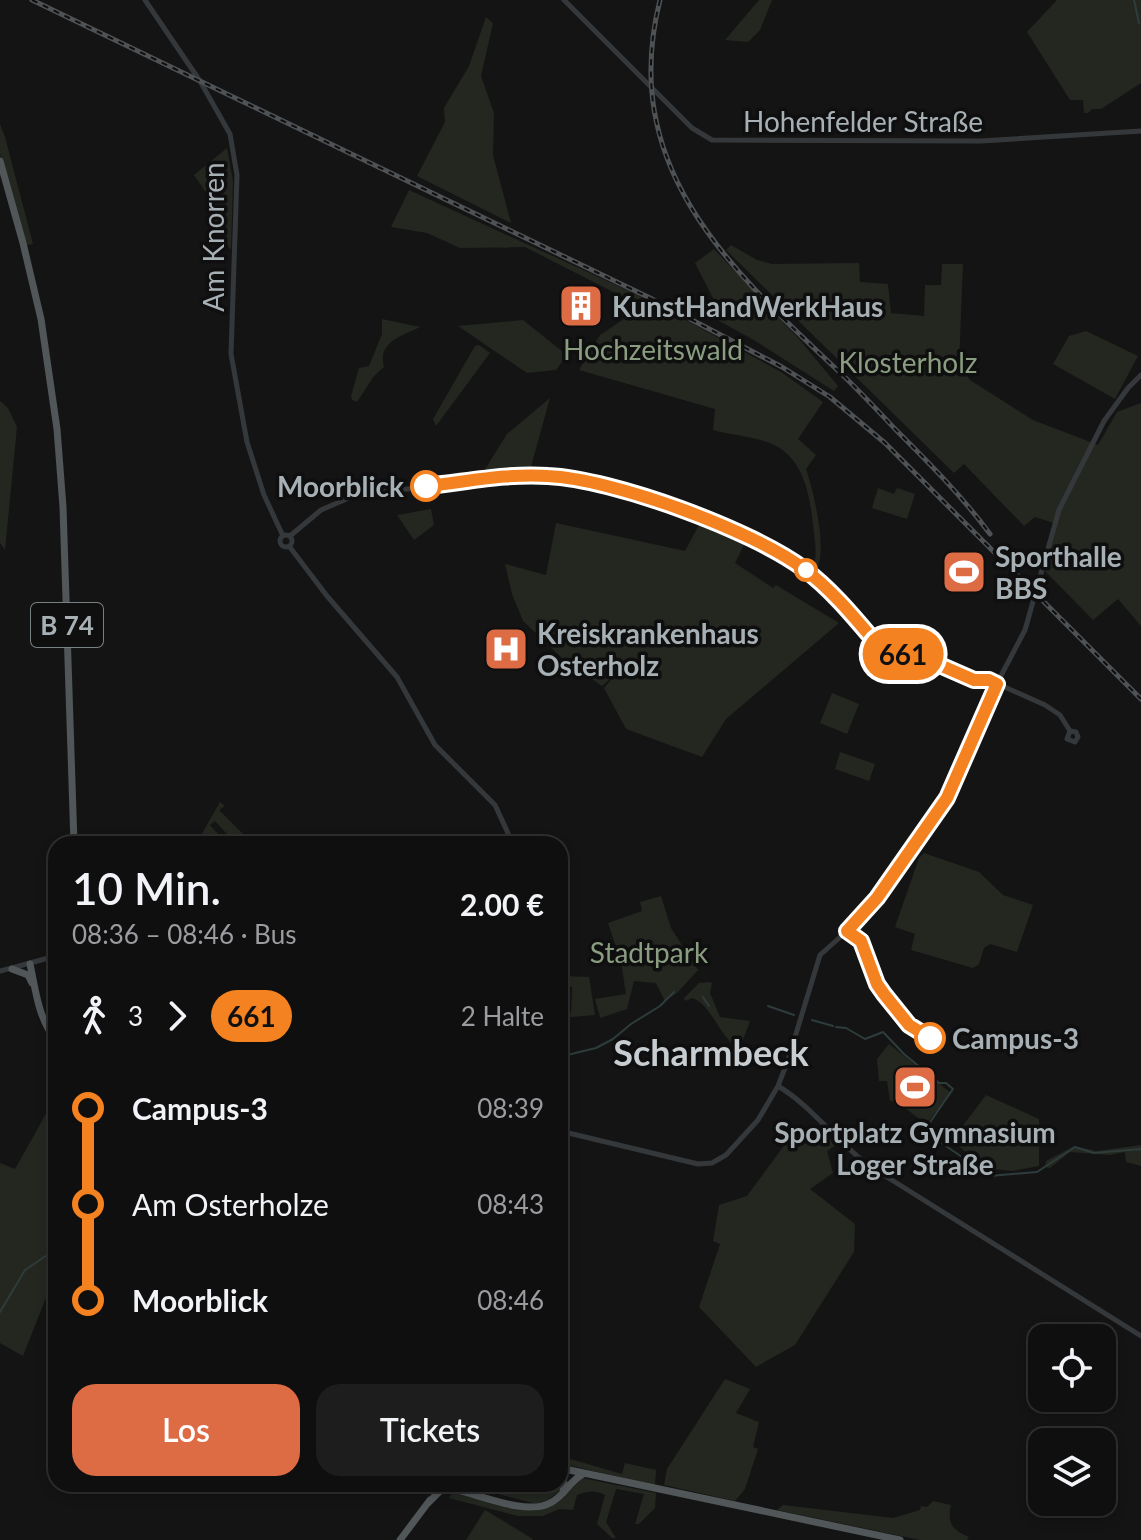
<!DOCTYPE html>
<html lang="de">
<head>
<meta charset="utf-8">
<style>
	:root { --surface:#0f0f10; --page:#1d1d1e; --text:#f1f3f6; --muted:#9b9c9f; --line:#2f2f30; --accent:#dd6b44 }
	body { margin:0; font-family:Lato,sans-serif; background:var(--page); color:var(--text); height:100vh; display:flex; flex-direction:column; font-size:30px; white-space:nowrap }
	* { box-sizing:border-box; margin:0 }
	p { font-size:26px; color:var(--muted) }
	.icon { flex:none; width:44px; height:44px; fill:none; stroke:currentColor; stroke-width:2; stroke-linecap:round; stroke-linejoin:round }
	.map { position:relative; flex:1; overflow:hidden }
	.sheet { position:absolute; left:48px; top:836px; width:520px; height:656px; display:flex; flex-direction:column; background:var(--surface); border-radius:24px; box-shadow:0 4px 12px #0003,0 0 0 2px var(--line) }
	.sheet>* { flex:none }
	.badge { padding:0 16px; border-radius:26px; font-size:28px; line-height:52px }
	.buttons { position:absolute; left:1028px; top:1324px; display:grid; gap:16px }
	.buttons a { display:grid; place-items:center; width:88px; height:88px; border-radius:16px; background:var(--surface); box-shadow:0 4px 12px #0003,0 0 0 2px var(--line); font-size:40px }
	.map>.badge { position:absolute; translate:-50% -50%; box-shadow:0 0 0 4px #fff }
	.legs { display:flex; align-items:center; gap:12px; height:88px; padding:0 24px; font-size:26px }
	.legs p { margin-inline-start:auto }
	.headline { display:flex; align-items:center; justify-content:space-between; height:136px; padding:0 24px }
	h1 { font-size:44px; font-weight:600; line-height:60px }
	.action { display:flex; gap:16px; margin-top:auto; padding:16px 24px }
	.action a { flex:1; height:92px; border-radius:24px; background:var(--accent); color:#fff; font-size:32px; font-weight:600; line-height:92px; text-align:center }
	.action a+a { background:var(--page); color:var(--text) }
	ul { padding:0 24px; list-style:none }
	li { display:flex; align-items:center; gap:28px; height:96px; font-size:30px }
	li i { display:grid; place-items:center; width:12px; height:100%; margin:0 10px; background:currentColor }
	li i::after { content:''; width:20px; height:20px; margin:-10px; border:6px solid; border-radius:50%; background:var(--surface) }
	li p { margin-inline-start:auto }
	li:first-child i { background:linear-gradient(#0000 50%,currentColor 0) }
	li:last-child i { background:linear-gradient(currentColor 50%,#0000 0) }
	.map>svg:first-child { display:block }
</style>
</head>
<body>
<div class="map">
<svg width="1141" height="1540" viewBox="0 0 1141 1540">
	<rect width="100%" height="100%" fill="#141415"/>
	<path fill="#232720" d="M759,0H772L760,30L748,42L725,40Z
		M1057,0H1141V83L1101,109H1092L1088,113H1084L1083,100H1070L1027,32Z
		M486,17L493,23L481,76L494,113L493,155L511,223L417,176L445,122L444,108L469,66Z
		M0,124L5,137L33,244L26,245L0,154Z
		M227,148L233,181L231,250L212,223L216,207L194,175Z
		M409,190L642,297L629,306L613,298L617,294L525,247L460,248L427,233L391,227Z
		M731,245L757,260L772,264L859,263L860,282L888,284L891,313L924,316L925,285H941L942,264H963L959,365L970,380L1033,420L1098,445L1117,412L1141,403V626L1118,599L1093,620L1044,570L1057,524L1035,517L1024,526L964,464L954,473L726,250Z
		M714,249L799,339L838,386L834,391L752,339L712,317L717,306L695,263Z
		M651,301L781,372L823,402L798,439L816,455L806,469C814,493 828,550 816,572L812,568C819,556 814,538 813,525C810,496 804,459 774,445C758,437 731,435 713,430L715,409L579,370L600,335Z
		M382,319L420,327C402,336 377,342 384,367L374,376L357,402L352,400L351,396L359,368L369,366L382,334Z
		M523,320L567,355L556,370L527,373L458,326Z
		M1086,331L1138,356L1115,399L1053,364L1069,336Z
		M479,345L490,353L436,426L433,419L475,346Z
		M550,398L530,470L485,473L484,471L507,434Z
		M0,401L8,408L17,427L5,550L0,543Z
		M878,488L894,494L897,488L915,494L907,519L872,508Z
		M431,509L434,525L414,540L397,515Z
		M556,523L685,551L700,523L744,545L735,563L773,588L776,585L839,623L726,719L702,757L626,729L604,688L618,672L602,686L585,674L582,677L523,621L512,594L505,564L546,575Z
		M832,693L859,704L847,734L820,723Z
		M840,752L875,764L869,781L835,769Z
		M220,802L225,806L219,810L247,838L251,835L255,838L245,844H236L215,821L210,825L227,844H206L202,841L196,844Z
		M924,853L979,872L1003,895L1033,905L1017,952L990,944L984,948L979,964L973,968L911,950L915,934L895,927L919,858Z
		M661,896L671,928L698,970L677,993L665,1001L656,983L634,981L627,1009L600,1018L595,999L626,994L621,962L608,923L642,911L640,902Z
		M561,976L589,977L595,1015L560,1018V1013H571L572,987H563L562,1004H560Z
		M709,982L712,983L710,993L720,1017L750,1021L743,1040L732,1043C717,1030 710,1004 692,998L685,1001L684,998L699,983Z
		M889,1044L951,1093L926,1124L896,1101H890L887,1081H879L877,1059Z
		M986,1095L1039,1119V1166L1012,1171L984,1168L952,1140Z
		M56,1096V1287L49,1290L23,1356L0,1343V1163L15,1169Z
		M797,1128L815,1143L825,1133L836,1145L827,1151L833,1173L810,1189L855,1224L854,1252L795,1345L756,1367L699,1307L720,1244L713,1241L719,1205L747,1196Z
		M1141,1145V1166L1126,1162L1125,1152L1110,1155L1070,1152L1050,1168L1045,1167L1046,1161L1074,1146L1096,1151Z
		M725,1379L750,1389L736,1413L759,1422L753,1447L758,1449L745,1489L735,1501L664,1485L667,1469Z
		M560,1456L622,1474L625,1463L656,1470L655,1486L560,1463Z
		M582,1478L656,1493L655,1508L639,1524H635L644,1494L616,1489L606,1522L616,1538H612L597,1524L605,1495C594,1490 588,1491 577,1495L573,1510L559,1509L543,1516H518L449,1498L452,1494H459L534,1511C556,1507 565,1497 577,1480Z
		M560,1482V1491L546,1501L536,1504L461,1484H560Z
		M933,1501L951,1505C947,1523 952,1530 969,1537L967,1540H920L777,1510L783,1505L893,1518L920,1510L921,1506L927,1507Z
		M485,1510L533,1539L532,1540H466Z"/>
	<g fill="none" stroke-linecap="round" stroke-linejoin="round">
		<path stroke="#2e3c3c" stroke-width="2" d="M1134,0L1139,23
			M703,997L709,1006
			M768,1006L794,1015
			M812,1020L833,1026
			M836,1027L846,1028L865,1039L883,1032L904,1054L939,1083H946L953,1089L926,1128L940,1142L990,1176L1037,1172L1075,1147L1094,1153L1141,1149
			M563,1056L596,1048L613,1039L631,1024L660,1006L674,992
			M0,1312L25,1270L56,1249"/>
		<path stroke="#35383a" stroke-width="5" d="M145,0L200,81L230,134L237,175L231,354L247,442L264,495L283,536
			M564,0L692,128L712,140L981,141L1141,131
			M280 541a6 6 0 1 1 12 0a6 6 0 1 1-12 0Z
			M290,536L321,510L358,494L535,476H557L615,488L755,540L782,554L811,574L876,643L888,650L942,666L974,680H989L1045,705L1060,715L1070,731L1076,732L1078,737L1075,742L1067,739L1070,731
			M289,546L327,596L397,677L435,745L495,805L513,844
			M0,971L56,956
			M560,1061L567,1068C568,1084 566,1098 560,1112
			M778,1086C813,1107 837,1143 871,1167L1141,1336
			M560,1131L698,1164L712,1163L726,1155L758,1120L778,1086L788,1060L820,955L847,931L877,898L947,798L984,708L1025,630L1059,510L1104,421L1128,388L1141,375"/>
		<path stroke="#515658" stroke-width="7" d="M0,161L23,243L41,319L57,429L63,507L74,844
			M30,964C36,992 38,1017 56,1041
			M12,969L28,975L32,983
			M560,1468L900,1540
			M560,1475L564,1483L563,1493
			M428,1503L444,1487C472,1491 525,1517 550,1503C565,1496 569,1481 583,1474
			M400,1540L430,1500"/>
		<g stroke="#4e5254" stroke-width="5">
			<path id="rail" d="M32,0L648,297L782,367L830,397L885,443L1141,699
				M660,0C619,163 724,264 833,366C855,386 876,409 897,431C930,464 962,496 990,534"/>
		</g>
		<use href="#rail" stroke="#0f0f10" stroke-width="2" stroke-dasharray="6" stroke-linecap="butt"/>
	</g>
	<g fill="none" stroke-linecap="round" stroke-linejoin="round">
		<g stroke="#fff" stroke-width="18">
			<path id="line-1" d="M426,486C466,482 508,473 548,476C613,479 752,530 804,569C831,589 854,617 876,643L888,650L942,666L974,680H989L997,684L947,798L877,898L847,931L861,941L877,984L884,994L909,1025L930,1038"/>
		</g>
		<use href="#line-1" stroke="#f58220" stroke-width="12"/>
	</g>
	<defs>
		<g id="building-square" transform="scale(2.3)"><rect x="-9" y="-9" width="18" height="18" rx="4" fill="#dd6b44" stroke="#0f0f10"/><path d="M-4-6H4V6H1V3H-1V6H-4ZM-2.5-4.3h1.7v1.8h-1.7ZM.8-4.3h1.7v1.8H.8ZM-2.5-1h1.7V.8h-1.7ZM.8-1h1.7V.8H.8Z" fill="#fff"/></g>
		<g id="stadium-square" transform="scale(2.3)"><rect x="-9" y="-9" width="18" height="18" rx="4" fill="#dd6b44" stroke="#0f0f10"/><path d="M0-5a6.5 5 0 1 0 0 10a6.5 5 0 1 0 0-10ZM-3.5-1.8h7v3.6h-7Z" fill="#fff"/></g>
		<g id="hospital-square" transform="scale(2.3)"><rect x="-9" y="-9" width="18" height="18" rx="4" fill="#dd6b44" stroke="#0f0f10"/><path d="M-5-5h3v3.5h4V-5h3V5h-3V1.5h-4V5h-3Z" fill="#fff"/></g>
	</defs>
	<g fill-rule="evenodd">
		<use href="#building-square" x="581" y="306"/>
		<use href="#stadium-square" x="964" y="572"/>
		<use href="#hospital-square" x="506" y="649"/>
		<use href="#stadium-square" x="915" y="1087"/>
	</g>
	<g fill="#fff" stroke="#f58220" stroke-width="4">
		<circle cx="426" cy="486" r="14"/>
		<circle cx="806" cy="570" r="10"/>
		<circle cx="930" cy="1038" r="14"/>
	</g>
	<g text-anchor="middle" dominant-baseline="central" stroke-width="7" stroke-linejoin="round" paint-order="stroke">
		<rect fill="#0f0f10" stroke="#798083" stroke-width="2" x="31" y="603" width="72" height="44" rx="6"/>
		<g font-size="26" font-weight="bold" fill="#a7b0b4">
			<text x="67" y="625">B 74</text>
		</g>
		<g font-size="28" fill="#a7b0b4" stroke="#0f0f10">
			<text x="863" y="121">Hohenfelder Straße</text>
			<text transform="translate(213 237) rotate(-90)">Am Knorren</text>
		</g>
		<g font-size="28" font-weight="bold" fill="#a7b0b4" stroke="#0f0f10" text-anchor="start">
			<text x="612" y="306">KunstHandWerkHaus</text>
			<text x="995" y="556">Sporthalle<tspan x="995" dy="32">BBS</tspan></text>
			<text x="537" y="633">Kreiskrankenhaus<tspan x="537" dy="32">Osterholz</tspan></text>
			<text x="915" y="1132" text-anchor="middle">Sportplatz Gymnasium<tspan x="915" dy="32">Loger Straße</tspan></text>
		</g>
		<g font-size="28" fill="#8a9d80" stroke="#0f0f10">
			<text x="653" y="349">Hochzeitswald</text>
			<text x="908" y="362">Klosterholz</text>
			<text x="649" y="952">Stadtpark</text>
		</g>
		<g font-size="28" font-weight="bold" fill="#a7b0b4" stroke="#0f0f10" text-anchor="end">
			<text x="404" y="486">Moorblick</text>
			<text x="952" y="1038" text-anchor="start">Campus-3</text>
		</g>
		<g font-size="36" font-weight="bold" fill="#c7cdd0" stroke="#0f0f10">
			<text x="711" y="1052">Scharmbeck</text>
		</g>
	</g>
</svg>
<div class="buttons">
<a><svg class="icon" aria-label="locate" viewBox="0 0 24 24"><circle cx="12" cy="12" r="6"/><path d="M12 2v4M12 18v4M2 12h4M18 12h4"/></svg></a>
<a><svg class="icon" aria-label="layers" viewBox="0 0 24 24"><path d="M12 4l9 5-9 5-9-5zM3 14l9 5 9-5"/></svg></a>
</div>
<b class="badge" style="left:903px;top:654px;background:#f58220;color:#111">661</b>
<section class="sheet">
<div class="headline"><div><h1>10 Min.</h1><p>08:36 – 08:46 · Bus</p></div><b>2.00 €</b></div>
<div class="legs"><svg class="icon" aria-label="walk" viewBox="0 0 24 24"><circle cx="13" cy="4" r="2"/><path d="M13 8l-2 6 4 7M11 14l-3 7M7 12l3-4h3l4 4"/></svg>3<svg class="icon" aria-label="forward" viewBox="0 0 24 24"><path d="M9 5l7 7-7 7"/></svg><b class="badge" style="background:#f58220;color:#111">661</b><p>2 Halte</p></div>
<ul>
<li><i style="color:#f58220"></i><b>Campus-3</b><p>08:39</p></li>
<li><i style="color:#f58220"></i><span>Am Osterholze</span><p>08:43</p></li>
<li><i style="color:#f58220"></i><b>Moorblick</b><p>08:46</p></li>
</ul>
<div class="action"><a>Los</a><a>Tickets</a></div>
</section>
</div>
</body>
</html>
